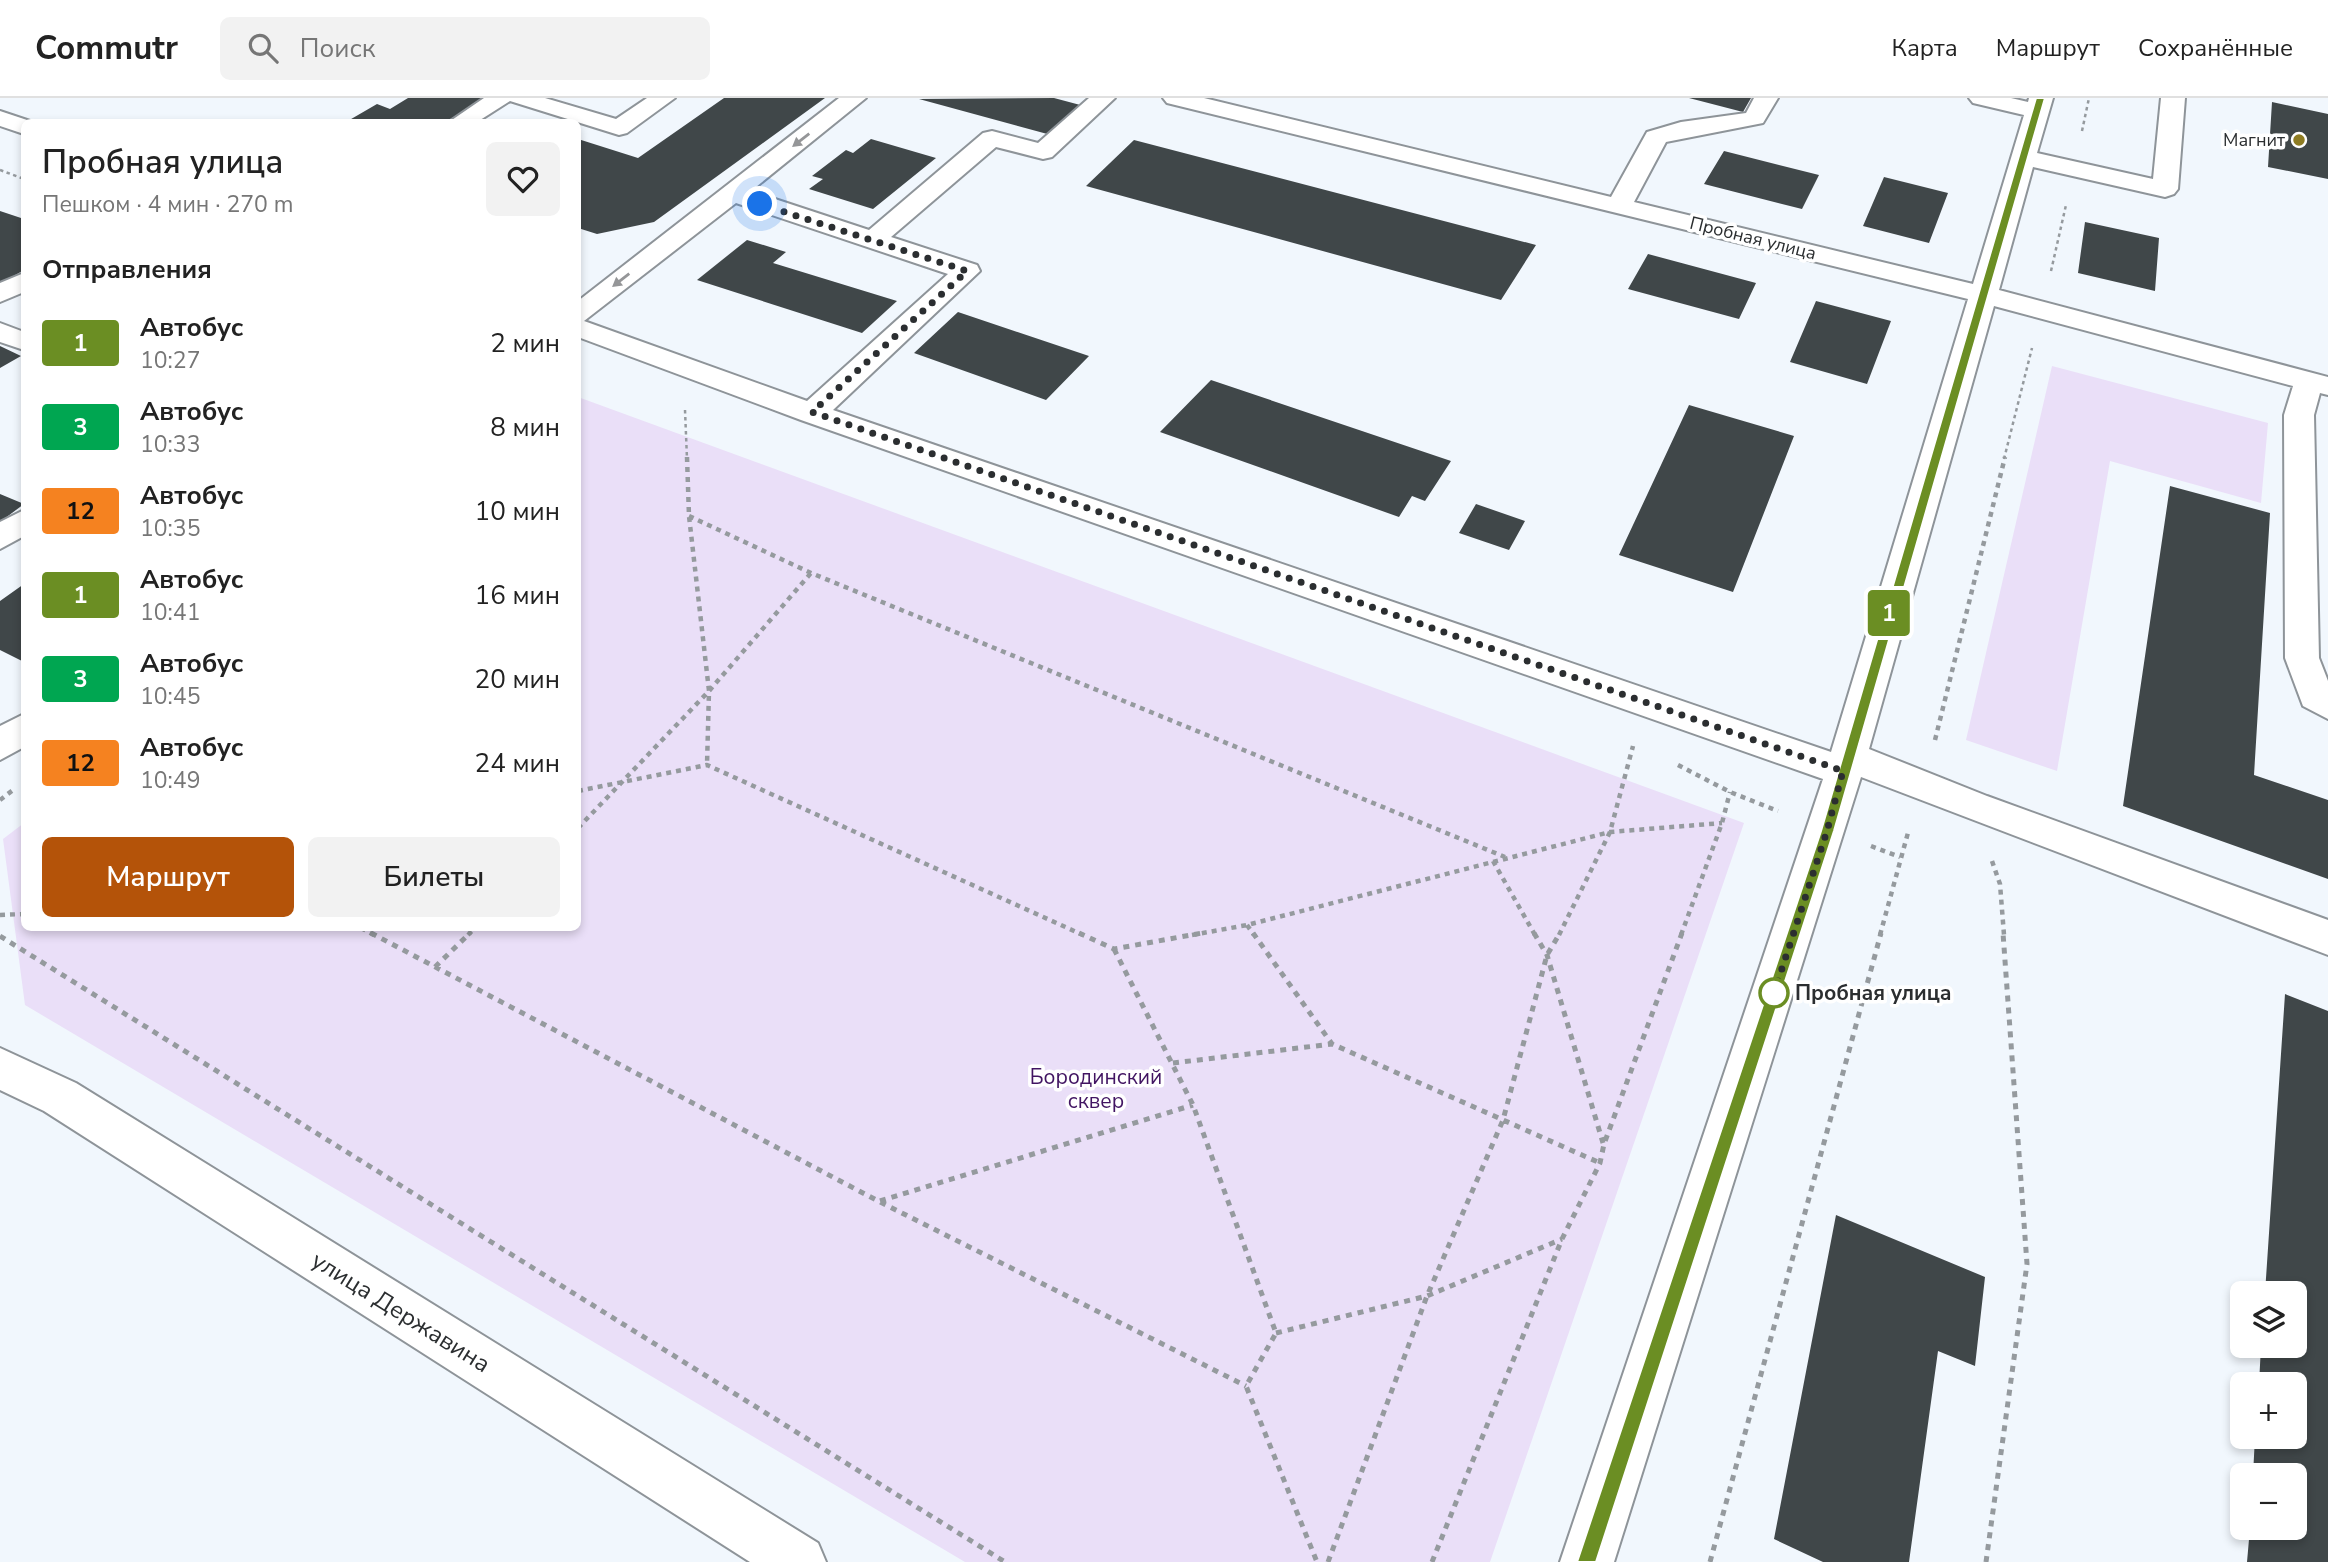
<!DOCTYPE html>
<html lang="ru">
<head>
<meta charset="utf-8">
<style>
	:root { --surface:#fff; --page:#f2f2f2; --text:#222; --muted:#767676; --line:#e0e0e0; --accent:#b45309 }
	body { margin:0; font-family:"Nunito Sans",sans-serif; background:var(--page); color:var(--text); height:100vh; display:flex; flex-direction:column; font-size:26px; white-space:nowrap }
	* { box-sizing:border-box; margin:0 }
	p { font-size:23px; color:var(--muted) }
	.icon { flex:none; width:38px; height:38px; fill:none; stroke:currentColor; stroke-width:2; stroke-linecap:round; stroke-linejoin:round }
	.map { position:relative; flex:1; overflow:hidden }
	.sheet { position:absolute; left:21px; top:21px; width:560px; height:812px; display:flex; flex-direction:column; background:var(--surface); border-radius:10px; box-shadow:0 4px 10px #0003 }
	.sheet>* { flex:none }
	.badge { padding:0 14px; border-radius:5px; font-size:24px; line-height:46px }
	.tools { position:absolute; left:2230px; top:1183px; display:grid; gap:14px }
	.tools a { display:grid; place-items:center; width:77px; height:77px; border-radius:10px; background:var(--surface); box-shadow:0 4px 10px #0003; font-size:35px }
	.you { position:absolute; width:35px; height:35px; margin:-18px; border:5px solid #fff; border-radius:50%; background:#1a73e8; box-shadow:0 0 0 10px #1a73e833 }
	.map>.badge { position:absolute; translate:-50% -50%; box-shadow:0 0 0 4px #fff }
	h2 { padding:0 21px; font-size:26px; line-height:63px }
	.round { display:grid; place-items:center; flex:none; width:74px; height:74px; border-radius:10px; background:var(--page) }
	.summary { display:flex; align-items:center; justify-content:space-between; height:119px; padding:0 21px }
	h1 { font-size:33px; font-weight:600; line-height:52px }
	.cta { display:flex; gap:14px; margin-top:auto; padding:14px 21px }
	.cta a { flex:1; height:80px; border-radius:10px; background:var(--accent); color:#fff; font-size:28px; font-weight:600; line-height:80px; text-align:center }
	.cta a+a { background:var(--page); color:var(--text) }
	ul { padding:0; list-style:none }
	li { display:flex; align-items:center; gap:21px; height:84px; padding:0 21px }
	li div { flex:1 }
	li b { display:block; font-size:26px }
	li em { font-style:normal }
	li .badge { min-width:77px; font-weight:700; text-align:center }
	header { display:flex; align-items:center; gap:42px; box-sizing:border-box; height:98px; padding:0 35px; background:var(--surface); border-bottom:2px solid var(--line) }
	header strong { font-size:33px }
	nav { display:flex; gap:38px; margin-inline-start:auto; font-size:24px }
	.search { width:490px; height:63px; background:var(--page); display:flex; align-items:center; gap:18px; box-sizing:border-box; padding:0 24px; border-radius:10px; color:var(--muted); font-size:26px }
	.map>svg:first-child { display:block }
</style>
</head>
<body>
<header>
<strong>Commutr</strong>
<div class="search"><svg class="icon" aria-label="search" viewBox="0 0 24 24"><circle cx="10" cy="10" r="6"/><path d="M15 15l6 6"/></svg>Поиск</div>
<nav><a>Карта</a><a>Маршрут</a><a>Сохранённые</a></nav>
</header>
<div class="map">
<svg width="2328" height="1464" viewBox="0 0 2328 1464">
	<rect width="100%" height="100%" fill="#f1f7fd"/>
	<path fill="#eadff8" d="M2052,268L2268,325L2261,405L2110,363L2057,673L1966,642Z
		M578,299L1744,725L1490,1464H965L25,907L3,741L24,725V830H578Z"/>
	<path fill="#404749" d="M408,0H491L451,24H346L377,6L390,11Z
		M724,0H825L654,124L597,136L578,130V41L638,60Z
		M1054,0L1084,8L1051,37L919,1Z
		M1689,0H1751L1743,14Z
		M2272,4L2328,16V81L2268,69Z
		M871,41L936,60L873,111L809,91L823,81L812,78L846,52L853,55Z
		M1134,42L1536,147L1501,202L1086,88Z
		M1724,53L1819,77L1802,111L1704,86Z
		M1884,79L1948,95L1929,145L1863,128Z
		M0,113L24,121V172L0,186Z
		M2085,124L2159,140L2155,193L2078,175Z
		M747,142L786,154L773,165L897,203L862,235L697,182Z
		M1648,156L1756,185L1739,221L1628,191Z
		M1816,203L1891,223L1867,286L1790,264Z
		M958,214L1089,258L1046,302L914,255Z
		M0,248L21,258L0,270Z
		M1211,282L1451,363L1425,403L1412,398L1399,419L1160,334Z
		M1689,307L1794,338L1733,494L1619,457Z
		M2170,388L2270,415L2254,677L2328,702V781L2123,708Z
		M0,396L24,406L0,424Z
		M1476,406L1525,423L1509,452L1459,435Z
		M24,486V564L0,552V503Z
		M2285,896L2328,913V1464H2247L2250,1430H2294V1377H2253L2255,1339H2294V1286H2259L2261,1248H2294V1195H2265Z
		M1836,1117L1985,1179L1975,1268L1938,1253L1909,1464H1823L1774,1441Z"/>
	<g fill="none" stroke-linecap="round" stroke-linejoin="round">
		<g stroke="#8e9499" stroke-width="4">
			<path id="minor" d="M484,0H545L616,21L647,0H675L627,35L619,37L510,3L477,24H449Z
				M839,0H866L751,93L869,132L983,35L992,33L1038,45L1089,0H1115L1052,59L1043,61L996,49L891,139L977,167L980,173L833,312L1831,654L1968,201L1167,5L1163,0H1204L1611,99L1647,34L1681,24L1746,15L1754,0H1778L1763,25L1666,44L1634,104L1973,186L2024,17L1973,5L1969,0H2011L2028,4L2029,0H2053L2037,55L2153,81L2161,0H2185L2178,91L2174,96L2165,99L2033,69L1999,192L2328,279V297L2320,295L2314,317L2319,560L2328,583V621L2303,608L2285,560L2284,317L2293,288L1994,208L1869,651L1987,698L2328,822V857L1861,679L1614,1464H1560L1823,681L801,322L578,239V203ZM736,105L948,176L807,303L584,223Z
				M0,13L33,24H24V36L0,28Z
				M24,175V194L0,204V185Z
				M0,225L24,234V252L0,244Z
				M24,412V438L0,451V424Z
				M24,616V649L0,662V628Z
				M0,950L76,985L818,1445L826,1464H750L44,1013L0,992Z"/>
		</g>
		<path stroke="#959a9e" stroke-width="2.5" stroke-dasharray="3.5 3.5" stroke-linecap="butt" d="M2082,33L2089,0
			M0,72L24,81
			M2051,173L2066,107
			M685,312L687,361
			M2004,361L2032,250"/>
		<path stroke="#959a9e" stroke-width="4.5" stroke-dasharray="5 5" stroke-linecap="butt" d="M687,359L689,418L709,593L707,667
			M689,418L811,475L1505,759
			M1935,642L2005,359
			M1678,667L1730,694L1778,713
			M578,693L707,667L1083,837
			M0,702L13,692
			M578,730L709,593L811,475
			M1871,748L1900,759
			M1493,763L1535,837
			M1992,763L2000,786L2004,837
			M0,817L24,816
			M1247,827L1254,837
			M361,830L374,837
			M468,837L475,830
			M1192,837L1247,827L1610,734L1722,725
			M1559,837L1610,734L1633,648
			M1681,837L1722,725L1730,694
			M1880,837L1909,731"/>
		<path stroke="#959a9e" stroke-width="5" stroke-dasharray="6 6" stroke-linecap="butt" d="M371,835L880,1104L1246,1288
			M1079,835L1114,851L1202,835
			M1253,835L1332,946L1600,1065
			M1534,835L1547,857L1603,1045
			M0,838L1005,1464
			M1114,851L1193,1007L1276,1235L1246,1288L1317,1464
			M435,869L470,835
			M1173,965L1332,946
			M880,1103L1193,1007
			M1276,1235L1427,1198L1562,1141
			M1328,1464L1427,1198L1503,1022L1547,857L1560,835
			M1432,1464L1562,1141L1600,1065L1604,1046L1682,835
			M1710,1464L1881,835
			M1986,1464L2027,1166L2003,835"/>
		<use href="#minor" fill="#fff" fill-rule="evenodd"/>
	</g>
	<defs><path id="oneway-solid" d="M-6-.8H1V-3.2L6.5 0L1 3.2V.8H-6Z" transform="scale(1.75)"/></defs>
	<g fill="#959698">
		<use href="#oneway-solid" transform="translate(801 42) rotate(142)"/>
		<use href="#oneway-solid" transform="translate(621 182) rotate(142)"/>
	</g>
	<path fill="#6b8e23" stroke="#fff" stroke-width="2" d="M2036,0H2045L1834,733L1596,1464H1577L1821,733Z"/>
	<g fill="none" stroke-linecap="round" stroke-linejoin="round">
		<path stroke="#2b2e30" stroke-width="7" stroke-dasharray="0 12.6" d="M760,106L967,173L812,314L1843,673L1827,733L1774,895"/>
	</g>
	<circle fill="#8e7c22" stroke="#fff" stroke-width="2.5" cx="2299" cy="42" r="7"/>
	<circle fill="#fff" stroke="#6b8e23" stroke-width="3.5" cx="1774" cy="895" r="14"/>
	<g text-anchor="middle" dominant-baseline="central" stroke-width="7" stroke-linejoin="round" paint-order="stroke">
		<g font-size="18" fill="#2b2e30" stroke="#fff" text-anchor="end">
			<text x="2285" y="42">Магнит</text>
		</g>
		<g font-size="18" fill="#2b2e30" stroke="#fff">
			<text transform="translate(1753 140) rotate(14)">Пробная улица</text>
		</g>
		<g font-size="21" font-weight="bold" fill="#2b2e30" stroke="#fff" text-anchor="start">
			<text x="1795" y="895">Пробная улица</text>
		</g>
		<g font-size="21" fill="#411462" stroke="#fff">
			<text x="1096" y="979">Бородинский<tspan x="1096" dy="24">сквер</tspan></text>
		</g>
		<g font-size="24" fill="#2b2e30" stroke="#fff">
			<text transform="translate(401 1214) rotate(32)">улица Державина</text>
		</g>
	</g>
</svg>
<div class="tools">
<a><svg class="icon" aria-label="layers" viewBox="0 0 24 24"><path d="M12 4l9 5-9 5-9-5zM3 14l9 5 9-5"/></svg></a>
<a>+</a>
<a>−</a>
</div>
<div class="you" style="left:760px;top:106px"></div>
<b class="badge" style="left:1889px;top:515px;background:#6b8e23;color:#fff">1</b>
<section class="sheet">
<div class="summary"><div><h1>Пробная улица</h1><p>Пешком · 4 мин · 270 m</p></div><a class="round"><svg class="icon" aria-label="heart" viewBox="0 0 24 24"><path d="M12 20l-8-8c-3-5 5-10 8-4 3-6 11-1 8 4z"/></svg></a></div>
<h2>Отправления</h2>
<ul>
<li><span class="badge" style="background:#6b8e23;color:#fff">1</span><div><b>Автобус</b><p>10:27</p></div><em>2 мин</em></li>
<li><span class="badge" style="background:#00a651;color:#fff">3</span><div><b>Автобус</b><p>10:33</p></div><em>8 мин</em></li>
<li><span class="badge" style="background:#f58220;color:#111">12</span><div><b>Автобус</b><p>10:35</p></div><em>10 мин</em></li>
<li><span class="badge" style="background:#6b8e23;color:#fff">1</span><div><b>Автобус</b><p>10:41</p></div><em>16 мин</em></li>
<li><span class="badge" style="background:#00a651;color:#fff">3</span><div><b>Автобус</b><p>10:45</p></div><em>20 мин</em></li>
<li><span class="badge" style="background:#f58220;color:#111">12</span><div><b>Автобус</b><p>10:49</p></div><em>24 мин</em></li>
</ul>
<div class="cta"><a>Маршрут</a><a>Билеты</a></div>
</section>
</div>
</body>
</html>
